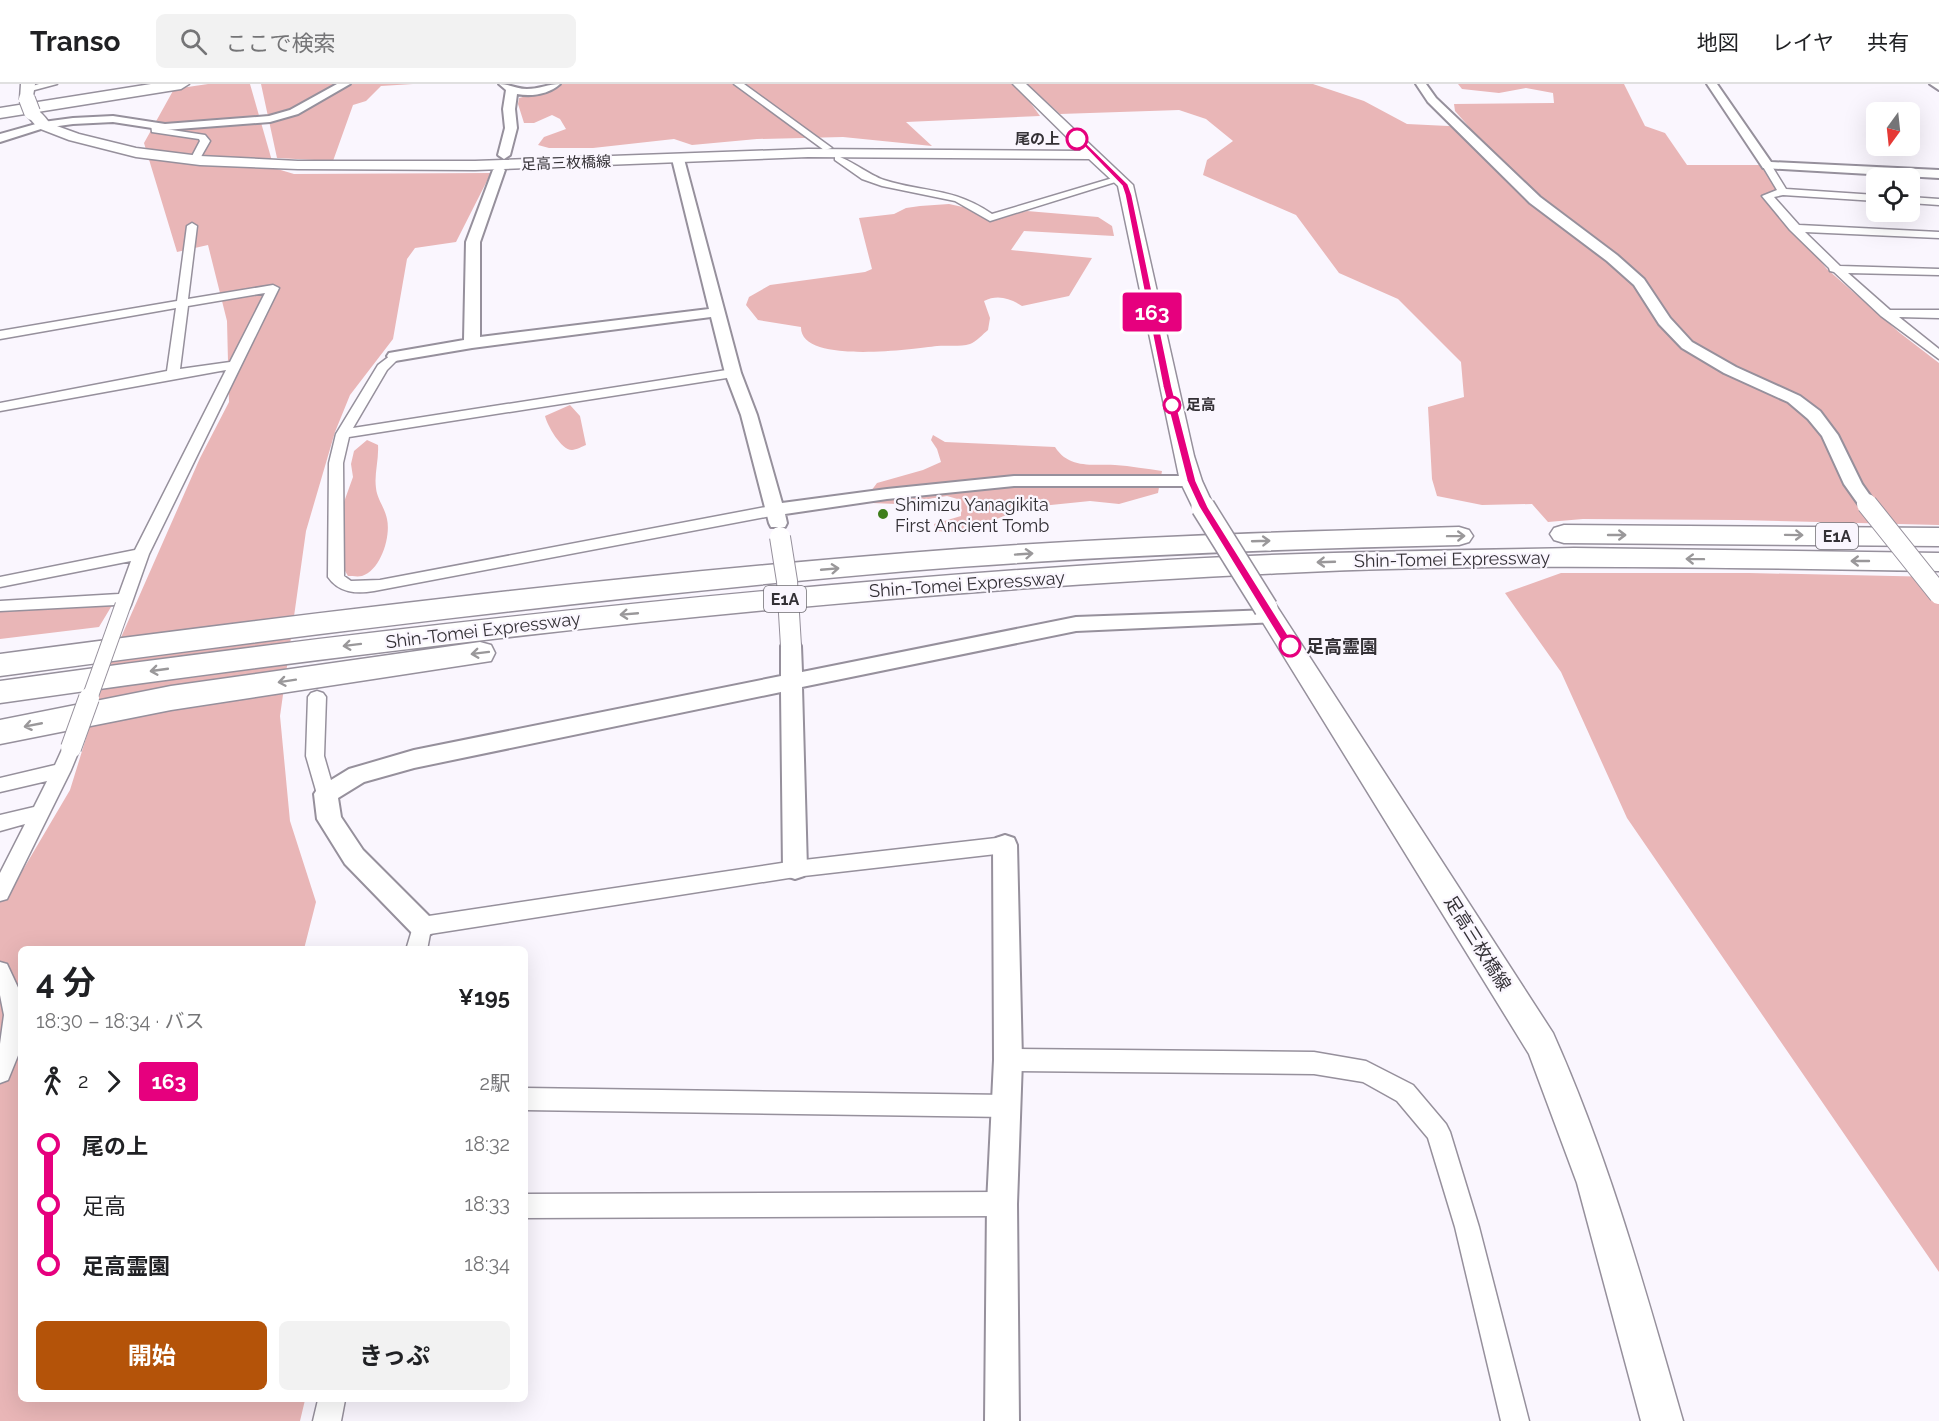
<!DOCTYPE html>
<html lang="ja">
<head>
<meta charset="utf-8">
<style>
	:root { --surface:#fff; --page:#f2f2f2; --text:#202124; --muted:#757577; --line:#e0e0e0; --accent:#b45309 }
	body { margin:0; font-family:Raleway,"Noto Sans JP",sans-serif; background:var(--page); color:var(--text); height:100vh; display:flex; flex-direction:column; font-size:22px; white-space:nowrap }
	* { box-sizing:border-box; margin:0 }
	p { font-size:20px; color:var(--muted) }
	.icon { flex:none; width:33px; height:33px; fill:none; stroke:currentColor; stroke-width:2; stroke-linecap:round; stroke-linejoin:round }
	.map { position:relative; flex:1; overflow:hidden }
	.sheet { position:absolute; left:18px; top:862px; width:510px; height:456px; display:flex; flex-direction:column; background:var(--surface); border-radius:9px; box-shadow:0 6px 24px #0002 }
	.sheet>* { flex:none }
	.badge { padding:0 12px; border-radius:4px; font-size:21px; line-height:39px }
	.needle { width:39px; rotate:195deg }
	.controls { position:absolute; left:1866px; top:18px; display:grid; gap:12px }
	.controls a { display:grid; place-items:center; width:54px; height:54px; border-radius:9px; background:var(--surface); box-shadow:0 6px 24px #0002; font-size:30px }
	.map>.badge { position:absolute; translate:-50% -50%; box-shadow:0 0 0 3px #fff }
	.legs { display:flex; align-items:center; gap:9px; height:66px; padding:0 18px; font-size:20px }
	.legs p { margin-inline-start:auto }
	.overview { display:flex; align-items:center; justify-content:space-between; height:102px; padding:0 18px }
	h1 { font-size:33px; font-weight:700; line-height:45px }
	.button { display:flex; gap:12px; margin-top:auto; padding:12px 18px }
	.button a { flex:1; height:69px; border-radius:9px; background:var(--accent); color:#fff; font-size:24px; font-weight:700; line-height:69px; text-align:center }
	.button a+a { background:var(--page); color:var(--text) }
	ul { padding:0 18px; list-style:none }
	li { display:flex; align-items:center; gap:21px; height:60px; font-size:22px }
	li i { display:grid; place-items:center; width:9px; height:100%; margin:0 8px; background:currentColor }
	li i::after { content:''; width:15px; height:15px; margin:-8px; border:4px solid; border-radius:50%; background:var(--surface) }
	li p { margin-inline-start:auto }
	li:first-child i { background:linear-gradient(#0000 50%,currentColor 0) }
	li:last-child i { background:linear-gradient(currentColor 50%,#0000 0) }
	header { display:flex; align-items:center; gap:36px; box-sizing:border-box; height:84px; padding:0 30px; background:var(--surface); border-bottom:2px solid var(--line) }
	header strong { font-size:28px }
	nav { display:flex; gap:33px; margin-inline-start:auto; font-size:21px }
	.search { width:420px; height:54px; background:var(--page); display:flex; align-items:center; gap:15px; box-sizing:border-box; padding:0 21px; border-radius:9px; color:var(--muted); font-size:22px }
	.map>svg:first-child { display:block }
</style>
</head>
<body>
<header>
<strong>Transo</strong>
<div class="search"><svg class="icon" aria-label="search" viewBox="0 0 24 24"><circle cx="10" cy="10" r="6"/><path d="M15 15l6 6"/></svg>ここで検索</div>
<nav><a>地図</a><a>レイヤ</a><a>共有</a></nav>
</header>
<div class="map">
<svg width="1939" height="1337" viewBox="0 0 1939 1337">
	<rect width="100%" height="100%" fill="#faf6fe"/>
	<path fill="#e9b6b7" d="M208,0H250L274,84L294,90L491,89L456,158L415,164L407,175L393,255L350,311L335,348L306,447L280,632L290,737L316,818L304,865L21,866V1316H305L300,1337H0V816L24,784L70,706L108,583L200,374L229,318L227,237L208,161L177,168L144,59L174,5Z
		M261,0H413L381,2L366,17L353,21L333,77L277,74Z
		M561,0H1017L1040,32L906,38L932,62L843,53L757,55L692,61L674,55L593,64H549L538,61L544,53L566,45L560,35L552,31L534,39H524L518,20L519,14L557,4Z
		M1027,0H1313L1364,17L1407,40L1469,43L1455,27L1454,20L1554,19L1553,9L1526,4L1499,9L1462,5L1458,0H1624L1645,42L1665,49L1687,81H1767L1780,103L1767,111L1827,185L1900,249L1939,279V441L1738,436L1583,435L1548,438L1532,420L1482,421L1437,412L1432,395L1428,323L1464,313L1461,278L1398,215L1339,189L1296,131L1203,91L1207,76L1233,57L1206,35L1179,26L1060,30Z
		M949,120L972,125L986,136L1027,127L1098,133L1112,142L1114,152L1024,147L1011,166L1092,174L1069,212L1022,222C1010,214 997,210 984,217L990,234L988,246C983,250 976,258 970,260C960,263 947,261 937,262C912,265 800,281 801,243L758,236L746,221L749,213L770,201L865,188L872,185L859,134L894,130L906,124L920,122Z
		M570,321L580,332L586,361C583,362 576,366 572,366C561,366 547,341 545,332Z
		M933,351L945,358L1055,363C1069,385 1092,380 1115,381C1131,382 1147,385 1162,387L1158,409L1119,420L1090,417L1041,422L1017,427L976,443L956,448L936,447L934,440L961,432V416L947,412L897,420L871,419L868,411L877,399L923,386L941,378L937,365L931,356Z
		M367,356L378,361C379,376 374,390 376,404C377,415 385,424 387,435C391,452 381,486 362,492C358,493 352,492 348,492L341,480L340,445L344,418L353,393L351,380L354,367Z
		M1561,489H1749L1939,493V1188L1627,734L1561,588L1505,509Z
		M114,518L99,543L0,555V528Z"/>
	<g fill="none" stroke-linecap="round" stroke-linejoin="round">
		<g stroke="#96909c" stroke-width="3">
			<path id="minor" d="M39,0H57L27,8L23,5Z
				M734,0H744L832,64L824,66Z
				M151,40H157L159,44L205,51L210,57L198,78H192L190,76L200,57L199,55L152,48Z
				M835,72C843,71 871,92 884,96C925,109 953,103 992,130L1116,93L1125,95L990,137L955,117L882,102L862,95L835,76Z
				M1767,78L1770,79L1786,105L1876,111V117L1783,111L1774,113L1799,141L1939,148V154L1805,148L1840,182L1939,185V191L1848,189L1890,226H1939V234L1899,233L1939,265V275L1881,232L1834,188L1830,187L1829,184L1790,146L1762,112L1777,106L1762,81Z
				M1910,113L1939,115V121L1910,119Z
				M192,139L197,142L188,215L273,201L279,204L149,470L131,521L129,525H117L115,521L0,527V517L119,510L131,477L0,503V493L135,466L226,286L0,327V319L167,287L176,224L0,255V247L177,217L187,142ZM265,209L230,278L180,285L188,222Z
				M395,268L401,272L387,286L353,344L733,285L739,289L733,293L349,353L343,379L344,492L351,497L380,496L776,421L783,426L776,431L374,507C356,510 339,509 328,493L329,379L336,350L378,281Z
				M317,607L323,609L326,613L324,672L335,710L333,715L326,717L319,715L317,710L306,672L308,613L311,609Z
				M71,657L77,659L80,664L71,686L7,815L0,817V789L25,740L0,747V731L34,723L47,697L0,708V694L55,681L65,659Z
				M1005,753L1012,755L1015,761L1012,767L1005,769L795,793L430,850L427,866H406L415,836L422,833L795,777Z
				M0,878L7,880L21,910V964L8,996L0,999V960L4,931L0,911Z
				M1008,965L1314,968L1366,977L1413,1001L1446,1040L1450,1048L1479,1143L1529,1337H1501L1455,1143L1428,1054L1397,1017L1363,998L1314,990L1008,987L1000,983L997,976L1000,969Z
				M525,1004L1007,1011L1015,1014L1018,1022L1015,1030L1007,1033L525,1026Z
				M1002,1108L1011,1111L1014,1120L1011,1129L1002,1132L525,1134V1110Z
				M318,1316H345L341,1337H313Z"/>
		</g>
		<g stroke="#96909c" stroke-width="4">
			<path id="tertiary" d="M337,0H350L298,30L270,38L165,46L113,38L73,40L44,44L0,58V50L43,38L73,34L113,32L165,40L269,32L290,26Z
				M499,0C509,0 517,5 527,5C539,5 549,0 560,0C549,10 532,13 517,10L515,25L517,44L510,71L504,75L498,71L505,44L503,25L506,6Z
				M1416,0H1426L1436,14L1540,113L1617,171L1644,195L1670,234L1692,258L1736,283L1800,312L1820,327L1838,351L1862,400L1876,420L1873,424H1861L1844,400L1822,352L1808,335L1788,318L1724,289L1682,264L1659,240L1634,201L1607,177L1530,119L1428,18Z
				M1707,0H1717L1771,78L1939,86V94L1763,84Z
				M1930,0H1939V6Z
				M678,71L684,75L741,289L757,331L782,419L887,405L1014,392H1191L1197,393L1200,397L1197,401L1191,402H1014L887,415L785,430L787,439L785,443H771L769,439L741,331L725,289L711,233L472,264L395,277L389,275L387,272L389,269L464,256L466,158L493,86L499,82L505,86L480,158V253L709,225L672,75Z
				M1271,526L1278,528L1281,533L1278,538L1076,547L802,603L807,785L804,792L795,795L786,792L783,785L781,608L414,684L364,698L338,714L341,733L363,766L431,834L435,842L431,850L422,853L413,850L345,780L317,735L314,710L318,704L349,685L414,666L781,592V562L784,557L791,555L798,557L801,562L802,588L1076,533Z
				M1005,751L1014,754L1017,761L1022,976L1017,1120L1019,1337H985L987,1120L994,976L993,761L996,754Z"/>
		</g>
		<g stroke="#96909c" stroke-width="3">
			<path id="secondary" d="M1013,0H1026L1133,101L1194,372L1202,397L1214,423L1211,428L1203,430L1195,428L1180,397L1118,102L1089,75L808,73L475,86L298,85L200,81L136,73L69,56L38,44L36,41L43,37L79,50L136,64L200,72L298,77H475L808,65L1081,67Z
				M1266,516L1274,518L1553,949C1609,1074 1645,1205 1683,1337H1641L1577,1099L1529,970L1254,524L1258,518Z"/>
		</g>
		<g stroke="#96909c" stroke-width="3">
			<path id="primary" d="M21,0H35L32,18L27,19L20,15Z
				M32,23C40,26 46,34 51,41L48,44H38L24,28L27,25Z"/>
		</g>
		<g stroke="#96909c" stroke-width="3">
			<path id="motorway" d="M151,0H189L181,5L0,34V24Z
				M1564,441L1939,444V462L1564,459L1554,456L1550,450L1554,444Z
				M1459,443L1469,446L1473,452L1469,458L1459,461C1275,465 1091,472 907,487C604,513 302,551 0,592V570C302,530 604,493 907,469C1091,454 1275,448 1459,443Z
				M1574,464L1939,469V487C1721,484 1502,478 1284,489C854,509 426,558 0,619V597C378,544 757,502 1137,478C1283,468 1428,467 1574,464Z
				M480,558L491,561L495,569L491,577L171,626L0,660V636L171,602Z"/>
		</g>
		<use href="#minor" fill="#fff" fill-rule="evenodd"/>
		<use href="#tertiary" fill="#fff" fill-rule="evenodd"/>
		<use href="#secondary" fill="#fff" fill-rule="evenodd"/>
		<use href="#primary" fill="#fff" fill-rule="evenodd"/>
		<use href="#motorway" fill="#fff" fill-rule="evenodd"/>
		<g stroke="#96909c" stroke-width="17" stroke-linecap="butt">
			<path id="minor-bridge-far1" d="M89,616L123,521"/>
		</g>
		<g stroke="#96909c" stroke-width="22" stroke-linecap="butt">
			<path id="minor-bridge" d="M71,664L89,614"/>
		</g>
		<g stroke="#96909c" stroke-width="22" stroke-linecap="butt">
			<path id="tertiary-bridge" d="M1867,420L1939,510
				M780,453L787,497L791,562"/>
		</g>
		<g stroke="#96909c" stroke-width="26" stroke-linecap="butt">
			<path id="secondary-bridge" d="M1203,423L1266,524"/>
		</g>
		<g stroke="#96909c" stroke-width="18" stroke-linecap="butt">
			<path id="primary-bridge" d="M27,15L32,28"/>
		</g>
		<use href="#minor-bridge-far1" stroke="#fff" stroke-width="15"/>
		<use href="#minor-bridge" stroke="#fff" stroke-width="20"/>
		<use href="#tertiary-bridge" stroke="#fff" stroke-width="20"/>
		<use href="#secondary-bridge" stroke="#fff" stroke-width="23"/>
		<use href="#primary-bridge" stroke="#fff" stroke-width="16"/>
	</g>
	<defs><path id="oneway-shaft" d="M-6 0H5M1.5-3L5.5 0L1.5 3" fill="none" stroke-width="1.6" stroke-linecap="round" stroke-linejoin="round" transform="scale(1.5)"/></defs>
	<g stroke="#9a989a">
		<use href="#oneway-shaft" transform="translate(1617 451)"/>
		<use href="#oneway-shaft" transform="translate(1794 451) rotate(1)"/>
		<use href="#oneway-shaft" transform="translate(1456 452) rotate(-1)"/>
		<use href="#oneway-shaft" transform="translate(1261 457) rotate(-2)"/>
		<use href="#oneway-shaft" transform="translate(1024 470) rotate(-4)"/>
		<use href="#oneway-shaft" transform="translate(1695 475) rotate(-179)"/>
		<use href="#oneway-shaft" transform="translate(1860 477) rotate(-180)"/>
		<use href="#oneway-shaft" transform="translate(1326 478) rotate(178)"/>
		<use href="#oneway-shaft" transform="translate(830 485) rotate(-5)"/>
		<use href="#oneway-shaft" transform="translate(629 530) rotate(175)"/>
		<use href="#oneway-shaft" transform="translate(352 561) rotate(173)"/>
		<use href="#oneway-shaft" transform="translate(480 569) rotate(173)"/>
		<use href="#oneway-shaft" transform="translate(159 586) rotate(172)"/>
		<use href="#oneway-shaft" transform="translate(287 597) rotate(171)"/>
		<use href="#oneway-shaft" transform="translate(33 641) rotate(169)"/>
	</g>
	<path fill="#e6007e" stroke="#fff" stroke-width="1.5" d="M1075,53H1080L1128,100L1132,111L1172,303L1196,397L1208,423L1295,562L1294,565H1286L1199,423L1187,397L1163,303L1125,111L1122,102Z"/>
	<g fill="#fff" stroke="#e6007e" stroke-width="3">
		<circle cx="1077" cy="55" r="10"/>
		<circle cx="1172" cy="321" r="8"/>
		<circle cx="1290" cy="562" r="10"/>
	</g>
	<circle fill="#3f7e1c" stroke="#faf6fe" stroke-width="2" cx="883" cy="430" r="6"/>
	<g text-anchor="middle" dominant-baseline="central" stroke-width="4.5" stroke-linejoin="round" paint-order="stroke">
		<g font-size="15" font-weight="bold" fill="#343136" stroke="#faf6fe" text-anchor="end">
			<text x="1060" y="55">尾の上</text>
			<text x="1186" y="321" text-anchor="start">足高</text>
		</g>
		<g font-size="15" fill="#343136" stroke="#faf6fe">
			<text transform="translate(566 79) rotate(-2)">足高三枚橋線</text>
		</g>
		<g fill="#faf6fe" stroke="#6f6c72" stroke-width="1.5">
			<rect x="1816" y="439" width="42" height="26" rx="4.5"/>
			<rect x="764" y="502" width="42" height="26" rx="4.5"/>
		</g>
		<g font-size="16" font-weight="bold" fill="#343136">
			<text x="1837" y="452">E1A</text>
			<text x="785" y="515">E1A</text>
		</g>
		<g font-size="18" fill="#343136" stroke="#faf6fe" text-anchor="start">
			<text x="895" y="420">Shimizu Yanagikita<tspan x="895" dy="21">First Ancient Tomb</tspan></text>
		</g>
		<g font-size="18" fill="#343136" stroke="#faf6fe">
			<text transform="translate(1452 475) rotate(-1)">Shin-Tomei Expressway</text>
			<text transform="translate(967 500) rotate(-4)">Shin-Tomei Expressway</text>
			<text transform="translate(483 546) rotate(-7)">Shin-Tomei Expressway</text>
			<text transform="translate(1478 859) rotate(58)">足高三枚橋線</text>
		</g>
		<g font-size="18" font-weight="bold" fill="#343136" stroke="#faf6fe" text-anchor="start">
			<text x="1306" y="562">足高霊園</text>
		</g>
	</g>
</svg>
<div class="controls">
<a><svg class="needle" viewBox="-14 -14 28 28"><path d="M0-13l5 13h-10z" fill="#e53935"/><path d="M0 13l5-13h-10z" fill="#757577"/></svg></a>
<a><svg class="icon" aria-label="locate" viewBox="0 0 24 24"><circle cx="12" cy="12" r="6"/><path d="M12 2v4M12 18v4M2 12h4M18 12h4"/></svg></a>
</div>
<b class="badge" style="left:1152px;top:228px;background:#e6007e;color:#fff">163</b>
<section class="sheet">
<div class="overview"><div><h1>4 分</h1><p>18:30 – 18:34 · バス</p></div><b>¥195</b></div>
<div class="legs"><svg class="icon" aria-label="walk" viewBox="0 0 24 24"><circle cx="13" cy="4" r="2"/><path d="M13 8l-2 6 4 7M11 14l-3 7M7 12l3-4h3l4 4"/></svg>2<svg class="icon" aria-label="forward" viewBox="0 0 24 24"><path d="M9 5l7 7-7 7"/></svg><b class="badge" style="background:#e6007e;color:#fff">163</b><p>2駅</p></div>
<ul>
<li><i style="color:#e6007e"></i><b>尾の上</b><p>18:32</p></li>
<li><i style="color:#e6007e"></i><span>足高</span><p>18:33</p></li>
<li><i style="color:#e6007e"></i><b>足高霊園</b><p>18:34</p></li>
</ul>
<div class="button"><a>開始</a><a>きっぷ</a></div>
</section>
</div>
</body>
</html>
